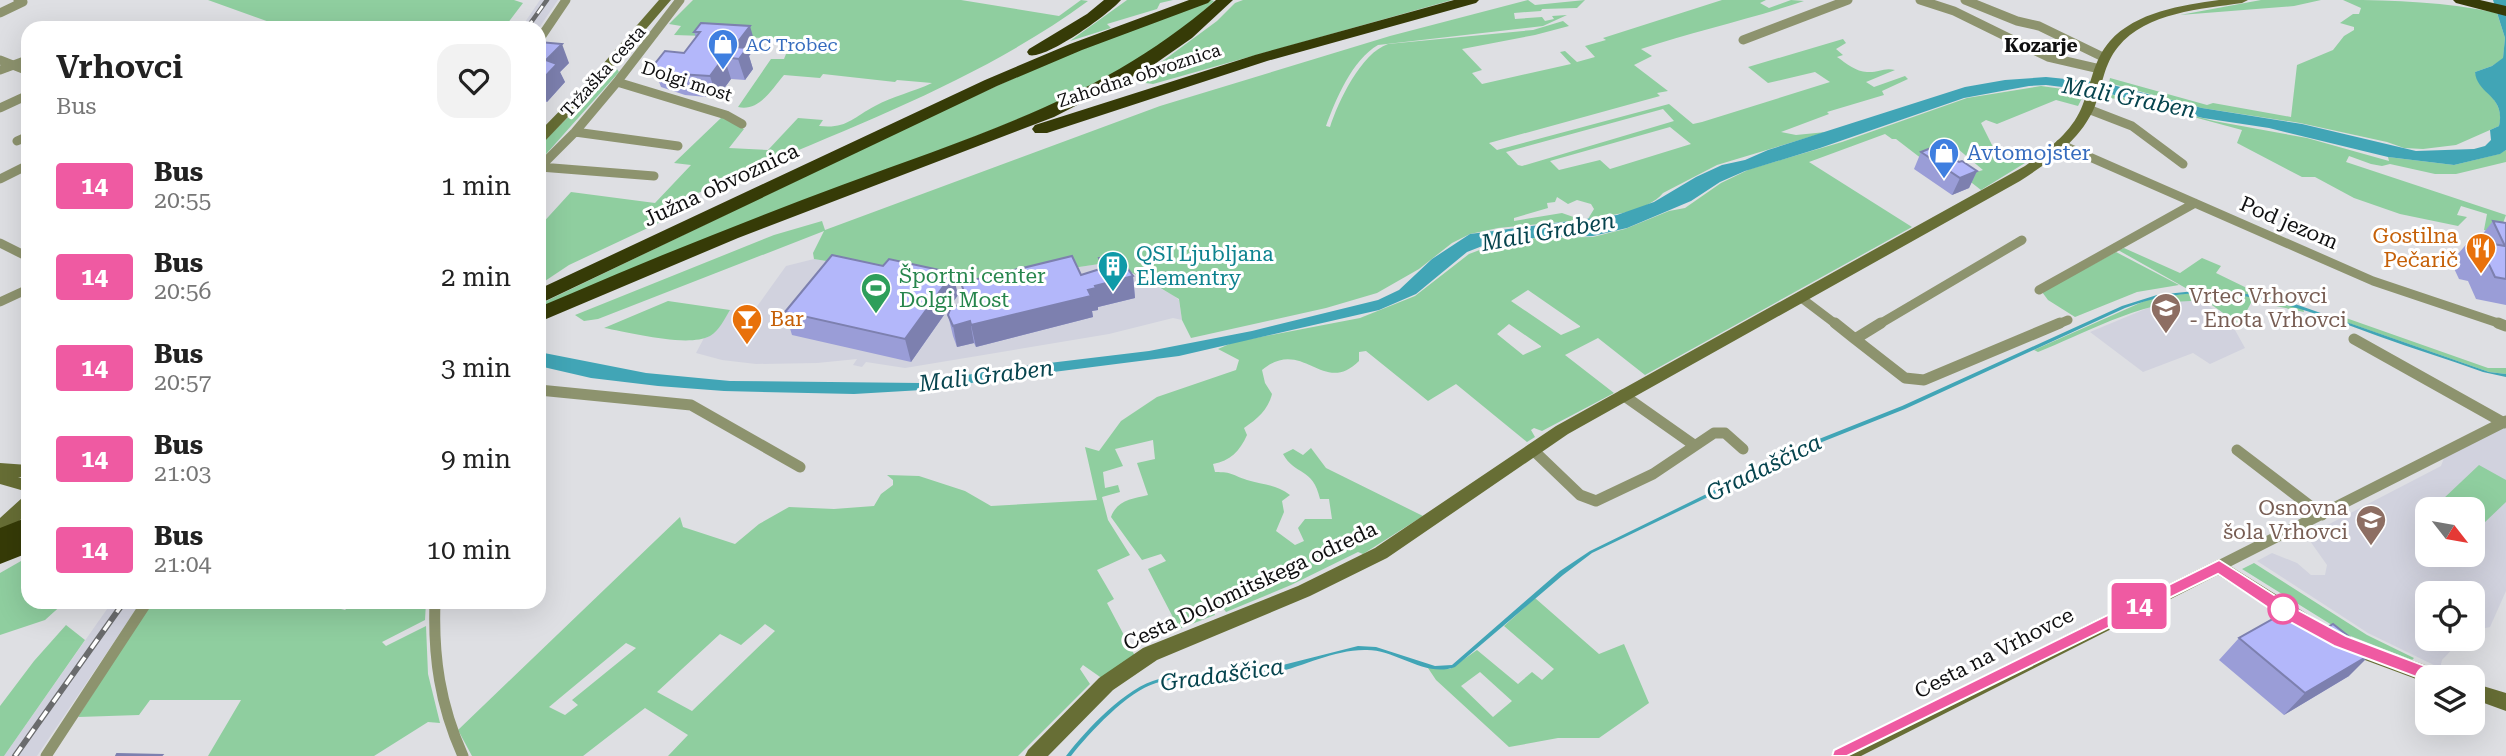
<!DOCTYPE html>
<html lang="en">
<head>
<meta charset="utf-8">
<style>
	:root { --surface:#fff; --page:#f2f2f2; --text:#222; --muted:#767676 }
	body { margin:0; font-family:"Roboto Serif",serif; background:var(--page); color:var(--text); height:100vh; display:flex; flex-direction:column; font-size:26px; white-space:nowrap }
	* { box-sizing:border-box; margin:0 }
	p { font-size:23px; color:var(--muted) }
	.icon { flex:none; width:38px; height:38px; fill:none; stroke:currentColor; stroke-width:2; stroke-linecap:round; stroke-linejoin:round }
	.map { position:relative; flex:1; overflow:hidden }
	.side { position:absolute; left:21px; top:21px; width:525px; height:588px; display:flex; flex-direction:column; background:var(--surface); border-radius:21px; box-shadow:0 7px 28px #0002 }
	.side>* { flex:none }
	.badge { padding:0 14px; border-radius:5px; font-size:24px; line-height:46px }
	.needle { width:46px; rotate:121deg }
	.fabs { position:absolute; left:2415px; top:497px; display:grid; gap:14px }
	.fabs a { display:grid; place-items:center; width:70px; height:70px; border-radius:14px; background:var(--surface); box-shadow:0 7px 28px #0002; font-size:35px }
	.map>.badge { position:absolute; translate:-50% -50%; box-shadow:0 0 0 4px #fff }
	.round { display:grid; place-items:center; flex:none; width:74px; height:74px; border-radius:21px; background:var(--page) }
	.headline { display:flex; align-items:center; justify-content:space-between; height:119px; padding:0 35px }
	h1 { font-size:33px; font-weight:600; line-height:52px }
	ul { padding:0; list-style:none }
	li { display:flex; align-items:center; gap:21px; height:91px; padding:0 35px }
	li div { flex:1 }
	li b { display:block; font-size:26px }
	li em { font-style:normal }
	li .badge { min-width:77px; font-weight:700; text-align:center }
	.map>svg:first-child { display:block }
</style>
</head>
<body>
<div class="map">
<svg width="2506" height="756" viewBox="0 0 2506 756">
	<rect width="100%" height="100%" fill="#dedfe3"/>
	<path fill="#d1d2de" fill-rule="evenodd" d="M540,0H558L539,28H521Z
		M814,259L966,284L1099,264L1122,269L1173,295L1179,300L1182,320L1173,318L1109,334L905,368L866,362L862,367L853,365L857,359L817,363L756,364L722,360L696,353L704,338L716,331L730,310L753,312L786,266Z
		M2188,300L2203,302L2230,321L2245,348L2210,364L2193,353L2143,372L2090,332L2155,305Z
		M2506,426V591L2490,627L2473,631V593H2427V639H2462L2442,660L2440,668L2368,633L2257,561L2272,553L2297,563L2311,575H2325L2327,565L2310,541V534L2441,466L2444,458ZM2427,509H2473V555H2427Z
		M112,602H141L37,756H4Z"/>
	<path fill="#8fce9f" fill-rule="evenodd" d="M208,0H514L523,3L504,28H286Z
		M693,0H961L1059,16L1081,0L1088,1C971,87 830,134 698,193L680,204L684,211L569,265L539,285V227L571,192L655,203L691,165L674,163L722,117L744,129L729,148L768,150L798,118L823,120L819,126C847,129 852,118 875,106C893,96 913,92 932,83L897,80L895,82L823,74L820,78L784,75C772,89 759,112 738,107L771,59H784L786,54L795,48L792,46L795,39L674,35L681,26L669,24Z
		M1127,0H1173L1160,3L1157,9L1107,24L1111,28L1070,41Z
		M1211,0L1214,1C1137,82 994,128 891,169C776,215 660,260 545,306L540,304L941,111L1073,52Z
		M1243,0H1452L1153,84L1138,82L1141,77L1217,21L1235,3Z
		M1528,0L1535,5L1585,0L1577,8L1542,9L1541,11L1514,13L1515,19L1542,17L1545,21L1554,19L1552,16L1567,15L1543,26L1378,45C1352,60 1336,99 1326,126L1330,127C1338,102 1361,53 1388,44L1533,30L1563,21L1569,26L1535,35L1462,49L1482,70L1472,73L1482,84L1571,64L1560,52L1565,51L1577,62L1595,57L1585,46L1606,40L1603,38L1722,0H1766L1760,3L1769,8L1791,0L1804,1C1750,19 1695,31 1641,49L1652,56L1634,65L1668,91L1657,93L1660,96L1489,143L1497,150L1669,104L1693,124L1702,122L1830,82L1815,72L1768,83L1748,67L1843,39L1846,43L1836,49L1843,55L1837,57C1846,63 1856,72 1867,72C1878,73 1884,67 1895,70L1866,82L1874,87L1905,76L1908,79L1882,91L1884,95L1827,112L1829,114L1781,132L1796,135L1826,132L1717,165L1663,193C1647,212 1611,215 1588,219L1594,209L1591,204L1577,200L1568,204L1557,197L1555,202L1547,203L1548,208L1514,218V221L1562,213L1582,220L1498,228L1470,234L1452,243L1419,269L1377,293L1326,308L1191,338L1182,320L1179,299L1142,277L1122,269L1099,264L966,284L814,259L813,253L824,231L598,319L584,321L575,315L774,235L822,221L825,230L1160,106L1390,36ZM1663,109L1674,121L1522,166L1518,165L1506,152ZM1670,127L1691,144L1610,169L1600,160L1559,170L1550,161Z
		M2261,0H2321L2294,6L2180,15Z
		M2343,0C2395,0 2446,2 2497,13L2505,38L2503,59L2492,66L2475,72C2481,94 2506,99 2499,126L2456,145L2423,149L2404,148L2387,142L2300,123L2202,108L2109,83L2110,78L2207,105L2213,103L2291,117L2297,65L2333,50L2344,36L2354,30V27L2340,23L2353,14H2359L2361,8Z
		M617,69L619,72L539,162V146Z
		M2041,86L2085,92L2078,106L2056,100L1997,124L1986,120L1981,123L1993,147L2025,163L1981,190L1963,176L1983,170L1958,149L1922,159L1896,139H1892L1885,134L1809,162L1912,227L1645,375L1598,338L1565,355L1614,393L1542,431L1534,428L1531,430L1535,437L1527,442L1456,384L1428,401L1366,351L1359,352V361C1323,397 1303,336 1262,370L1265,383L1272,394C1268,410 1257,419 1244,428L1247,435C1240,451 1230,461 1213,464L1215,472C1233,472 1232,475 1247,480C1263,485 1276,484 1290,495L1282,501L1284,512L1276,531L1295,545L1304,541L1298,528L1305,519H1332L1329,499H1320C1313,467 1295,476 1283,454L1293,449L1303,455L1311,448L1326,468L1423,516L1363,554L1358,552L1291,585L1226,612L1223,608L1213,610L1215,615L1179,629L1148,569L1166,561L1161,554L1142,560L1111,517C1117,500 1132,499 1148,495L1137,463L1155,459L1153,440L1115,449L1123,466L1103,472L1105,488L1118,485L1120,492L1102,497L1108,520L1130,555L1097,570L1114,599L1107,603L1135,656L1103,679L1083,665L1080,669L1090,684L1018,756H668L688,735L645,708L583,756H472L458,730L680,517L683,527L735,544L759,524L789,507L834,509L874,506L881,494L893,485V480L887,475L919,476L965,491L991,506L1097,500L1085,447L1099,451L1121,421L1157,397L1236,370L1239,360L1218,349L1234,342L1360,318L1415,296L1469,254L1485,248L1535,238L1593,237L1625,229L1669,211L1685,208L1721,183L1750,169L1842,142L1967,98ZM1528,290L1580,326V327L1561,335L1511,301ZM1509,324L1541,346V347L1523,355L1497,334ZM765,624L775,631L692,711L657,692L720,634L741,645ZM626,643L636,648L572,700L578,705L565,715L549,707Z
		M2105,93L2214,121L2307,138L2389,161L2388,157L2454,165L2499,154L2506,150V162L2456,174H2435L2390,164L2382,166L2371,164L2349,156L2346,162L2506,215L2499,234L2484,230L2487,214L2461,206L2457,215L2467,217L2458,226L2400,214L2354,198L2315,177H2302L2237,143L2242,130L2149,105L2105,97Z
		M2124,248L2180,273L2202,258L2221,266L2216,273L2253,291L2281,296L2280,300L2257,295L2191,291L2118,250Z
		M2116,252L2179,285L2137,292L2075,317L2048,300L2042,292Z
		M2190,293L2203,302C2156,294 2083,334 2038,352L2034,350L2149,299Z
		M2195,293C2231,292 2267,297 2303,308L2304,312L2252,301L2238,327L2233,320Z
		M668,301L730,310C725,318 719,331 710,336C687,348 629,332 604,328Z
		M2346,318L2488,368H2506V374L2489,372L2343,321Z
		M2479,465L2506,480V502L2484,523L2473,516V509H2461L2443,499Z
		M28,557V602H65L45,620L0,635V573Z
		M2254,563L2367,635L2414,658L2412,660L2348,635L2242,569Z
		M1535,598L1599,654L1624,644L1649,703L1599,738H1558L1509,747L1436,680L1428,668L1450,669L1477,650L1518,684L1532,672L1542,680L1554,669L1504,626ZM1480,672L1512,701L1493,717L1461,686Z
		M151,602H312L345,610L354,602H426L425,620L382,642L386,646L426,626L428,674L440,723L428,722L374,756H208L241,700H150L139,715L78,717Z
		M66,625L85,640L4,756H0V706L34,661Z"/>
	<path fill="#41a5b6" d="M2493,0H2506V150L2500,154L2454,165L2388,157L2269,128L2203,118L2103,92L2046,85L2029,86L1964,98L1820,148L1745,171L1720,182L1691,201L1627,228L1593,236L1534,238L1485,245L1467,252L1416,294L1379,310L1179,356L982,381L939,389L854,394L724,391L658,386L591,378L539,366V352L646,373L730,381L920,383L1007,368L1149,351L1252,331L1378,300L1399,290L1432,259L1470,234L1617,215L1654,202L1696,177L1722,165L1745,160L1768,150L1965,87L2005,80L2046,77L2105,83L2202,108L2302,124L2416,151L2474,149L2485,146L2491,140L2490,130L2499,126C2506,95 2477,95 2475,72L2492,66L2503,58L2505,38Z
		M2204,290L2257,295L2295,304L2489,372L2506,374V377L2483,372C2448,359 2413,349 2378,336C2295,305 2212,274 2125,308L1905,409L1822,442L1592,553L1563,575L1455,667C1425,678 1397,650 1367,650C1335,649 1305,666 1274,673C1236,680 1192,673 1156,683C1128,691 1089,733 1071,756H1066C1086,730 1126,687 1159,679L1263,670L1358,646L1376,647L1435,666L1452,665L1560,571L1590,551L1819,439L1902,406L2122,306L2157,295Z"/>
	<g fill="none" stroke-linecap="round" stroke-linejoin="round">
		<path stroke="#8d936e" stroke-width="9" d="M680,0L617,82L726,115L742,124
			M1920,0L1954,11L2048,57L2100,69
			M1965,0L2017,21L2039,26L2105,58
			M0,13L23,2L18,0
			M539,40L566,0
			M1743,40L1848,0
			M0,60L28,71
			M0,70L27,60
			M0,108L28,95
			M2088,109L2132,126L2183,164
			M575,132L678,146
			M17,141L28,136
			M2060,144L2373,281L2504,325
			M540,167L654,176
			M539,168L575,132L617,82
			M0,179L28,165
			M0,243L28,257
			M2039,290L2195,203
			M1800,297L1837,325
			M0,302L28,289
			M1878,325L2022,240
			M2056,325L2068,320"/>
		<path stroke="#8d936e" stroke-width="11" d="M1835,323L1855,339L1881,323
			M2498,323L2506,326
			M1855,339L1905,378L1924,380L2060,323
			M2354,339L2504,423
			M539,390L691,405L800,467
			M1623,395L1694,445
			M1532,449L1580,495L1596,501L1653,474L1714,433H1725L1743,449
			M2237,450L2322,515
			M2219,566L2506,421
			M435,602C433,657 440,705 463,756
			M46,756L147,602"/>
		<path fill="#676e35" fill-rule="evenodd" d="M659,0H671L590,94L544,142L539,143V132L582,88Z
			M2219,0H2248L2242,3C2202,9 2146,12 2118,47C2104,64 2102,86 2095,106C2081,140 2049,162 2020,181L1568,434L1387,558L1310,596L1157,660L1113,690L1048,756H1025L1028,750L1099,678L1143,648L1298,586L1375,548L1556,426L2025,166C2046,151 2070,134 2081,109C2091,86 2093,60 2110,41C2136,12 2182,5 2219,0Z
			M0,463L28,465V477H18L28,480V492L0,484Z
			M28,496V513L6,533L0,535V518L22,498Z
			M2219,559L2312,617L2314,622L2312,627L2305,630L2298,627L2218,575L1861,756H1831L1834,750Z
			M2353,639L2442,671L2445,677H2427V683L2346,653L2344,647L2346,641Z
			M2473,683L2506,693V711L2473,699Z"/>
		<path fill="#363b07" fill-rule="evenodd" d="M1104,0H1121C1109,14 1046,60 1029,55L1027,52L1029,49L1087,14Z
			M1189,0H1211L1208,3L1082,50L997,86L539,304V289L985,80L1070,44Z
			M1216,0H1233L1192,38L1149,68L1054,117L738,238L539,322V307L570,294C660,255 751,219 842,185C977,135 1105,97 1216,0Z
			M1454,0H1479L1476,3L1267,61L1047,133H1035L1032,129L1035,125L1255,55Z
			M2453,0H2480L2506,6V16L2456,3Z
			M28,517V553L0,564V528Z"/>
		<g stroke="#6a6b6d" stroke-width="4.5">
			<path id="rail-far1" d="M527,28L547,0"/>
		</g>
		<g stroke="#6a6b6d" stroke-width="6">
			<path id="rail" d="M15,756L124,602"/>
		</g>
		<use href="#rail-far1" stroke="#fff" stroke-width="2.5" stroke-dasharray="9" stroke-linecap="butt"/>
		<use href="#rail" stroke="#fff" stroke-width="3.5" stroke-dasharray="11" stroke-linecap="butt"/>
	</g>
	<path fill="#9a9dd7" d="M701,23L756,47L749,56L753,69L745,80L731,79L717,98L685,95L661,87L653,66L684,53L696,38L694,32Z
		M539,42L569,63L560,72L565,82L547,102L539,100Z
		M1921,152L1959,162L1977,171L1969,188L1952,195L1914,169Z
		M2493,221L2506,223V305L2476,299L2468,281L2459,279L2451,262L2470,240L2477,241Z
		M1099,258L1133,276L1135,298L1098,307V310L1092,311L1093,317L976,347L974,343L957,347L953,336L948,315L965,303L961,283L1081,275L1100,269Z
		M958,295L911,362L792,335L785,312Z
		M2239,638L2349,676L2284,715L2219,660Z"/>
	<path fill="#7d80af" d="M750,26L756,47L749,56L753,69L745,80L734,47Z
		M562,44L569,63L560,72L565,82L547,102L539,83L546,60Z
		M724,57L731,79L717,98L710,76Z
		M1977,171L1969,188L1952,195L1960,178Z
		M953,273L958,295L911,362L905,339Z
		M1133,276L1135,298L1098,307V310L1092,311L1093,317L976,347L971,325L1088,290L1095,286Z
		M970,321L974,343L957,347L953,326Z
		M2371,654L2349,676L2284,715L2305,693Z"/>
	<path fill="#b3b7fa" stroke="#7d80af" stroke-width="2" d="M701,23L750,26L734,47L747,48L739,59L724,57L710,76L678,74L653,66L665,51L684,53L700,32H694Z
		M539,42L562,44L546,60L557,64L539,83Z
		M1936,146L1959,162L1962,161L1977,171L1960,178L1921,152Z
		M2493,221L2506,223V279L2495,277L2486,258L2477,256L2470,240L2505,246Z
		M832,255L883,266L889,259L953,273L905,339L785,312Z
		M1118,255L1133,276L1095,286L1096,288L1088,290L1091,296L971,325L970,321L953,326L948,315L951,307L968,303L961,283L1072,256L1081,275L1103,268L1099,258Z
		M2294,607L2326,628L2333,624L2371,654L2305,693L2239,638Z
		M117,754L162,755L161,756H116Z"/>
	<path fill="#ef5aa2" stroke="#fff" stroke-width="2" d="M2219,560L2296,609L2346,636L2441,672L2443,677L2441,682L2435,684L2334,646L2285,619L2218,574L1847,756H1832L1834,750Z"/>
	<defs>
		<g id="shop-pin" transform="scale(1.575)"><path d="M0 17L-7.5 6A9.5 9.5 0 1 1 7.5 6Z" fill="#3f7fe0" stroke="#fff"/><path d="M-5-2.5h2.3a2.7 3.5 0 0 1 5.4 0H5L5.5 6h-11ZM-1.5-2.5h3a1.5 2.3 0 0 0-3 0Z" fill="#fff"/></g>
		<g id="restaurant-pin" transform="scale(1.575)"><path d="M0 17L-7.5 6A9.5 9.5 0 1 1 7.5 6Z" fill="#e8710a" stroke="#fff"/><path d="M-5-6h1v4h1v-4h1v4h1v-4h1v5L-1.5 .5V6h-2V.5L-5-1ZM5-6V6H3V1.5H1.5Q1.5-4 5-6Z" fill="#fff"/></g>
		<g id="building-pin" transform="scale(1.575)"><path d="M0 17L-7.5 6A9.5 9.5 0 1 1 7.5 6Z" fill="#0f9aa8" stroke="#fff"/><path d="M-4-6H4V6H1V3H-1V6H-4ZM-2.5-4.3h1.7v1.8h-1.7ZM.8-4.3h1.7v1.8H.8ZM-2.5-1h1.7V.8h-1.7ZM.8-1h1.7V.8H.8Z" fill="#fff"/></g>
		<g id="stadium-pin" transform="scale(1.575)"><path d="M0 17L-7.5 6A9.5 9.5 0 1 1 7.5 6Z" fill="#2e9e5b" stroke="#fff"/><path d="M0-5a6.5 5 0 1 0 0 10a6.5 5 0 1 0 0-10ZM-3.5-1.8h7v3.6h-7Z" fill="#fff"/></g>
		<g id="school-pin" transform="scale(1.575)"><path d="M0 17L-7.5 6A9.5 9.5 0 1 1 7.5 6Z" fill="#8d6e63" stroke="#fff"/><path d="M0-5L7-2L0 1L-7-2ZM-4 1L0 2.5L4 1V4Q0 6-4 4Z" fill="#fff"/></g>
		<g id="bar-pin" transform="scale(1.575)"><path d="M0 17L-7.5 6A9.5 9.5 0 1 1 7.5 6Z" fill="#e8710a" stroke="#fff"/><path d="M-6-5H6L.8 .8V4.5H3.5V6h-7V4.5H-.8V.8Z" fill="#fff"/></g>
	</defs>
	<g fill-rule="evenodd">
		<use href="#shop-pin" x="723" y="44"/>
		<use href="#shop-pin" x="1944" y="153"/>
		<use href="#restaurant-pin" x="2481" y="248"/>
		<use href="#building-pin" x="1113" y="266"/>
		<use href="#stadium-pin" x="876" y="288"/>
		<use href="#school-pin" x="2166" y="308"/>
		<use href="#bar-pin" x="747" y="319"/>
		<use href="#school-pin" x="2371" y="520"/>
	</g>
	<circle fill="#fff" stroke="#ef5aa2" stroke-width="3.5" cx="2283" cy="609" r="14"/>
	<g text-anchor="middle" dominant-baseline="central" stroke-width="6" stroke-linejoin="round" paint-order="stroke">
		<g font-size="18" fill="#366cbe" stroke="#fff" text-anchor="start">
			<text x="746" y="44">AC Trobec</text>
		</g>
		<g font-size="18" fill="#101011" stroke="#fff">
			<text transform="translate(603 71) rotate(-48)">Tržaška cesta</text>
			<text transform="translate(1139 75) rotate(-18)">Zahodna obvoznica</text>
			<text transform="translate(687 81) rotate(18)">Dolgi most</text>
		</g>
		<g font-size="19" font-weight="bold" fill="#101011" stroke="#fff">
			<text x="2041" y="45">Kozarje</text>
		</g>
		<g font-size="21" fill="#366cbe" stroke="#fff" text-anchor="start">
			<text x="1967" y="153">Avtomojster</text>
		</g>
		<g font-size="21" fill="#101011" stroke="#fff">
			<text transform="translate(721 185) rotate(-25)">Južna obvoznica</text>
			<text transform="translate(2289 223) rotate(23)">Pod jezom</text>
			<text transform="translate(1250 586) rotate(-25)">Cesta Dolomitskega odreda</text>
			<text transform="translate(1994 653) rotate(-27)">Cesta na Vrhovce</text>
		</g>
		<g font-size="21" fill="#c56008" stroke="#fff" text-anchor="end">
			<text x="2458" y="236">Gostilna<tspan x="2458" dy="24">Pečarič</tspan></text>
			<text x="770" y="319" text-anchor="start">Bar</text>
		</g>
		<g font-size="21" fill="#0d838f" stroke="#fff" text-anchor="start">
			<text x="1136" y="254">QSI Ljubljana<tspan x="1136" dy="24">Elementry</tspan></text>
		</g>
		<g font-size="21" fill="#27864d" stroke="#fff" text-anchor="start">
			<text x="899" y="276">Športni center<tspan x="899" dy="24">Dolgi Most</tspan></text>
		</g>
		<g font-size="21" fill="#785e54" stroke="#fff" text-anchor="start">
			<text x="2189" y="296">Vrtec Vrhovci<tspan x="2189" dy="24">- Enota Vrhovci</tspan></text>
			<text x="2348" y="508" text-anchor="end">Osnovna<tspan x="2348" dy="24">šola Vrhovci</tspan></text>
		</g>
		<g font-size="23" font-style="italic" fill="#06444e" stroke="#fff">
			<text transform="translate(2129 98) rotate(11)">Mali Graben</text>
			<text transform="translate(1548 232) rotate(-10)">Mali Graben</text>
			<text transform="translate(986 376) rotate(-7)">Mali Graben</text>
			<text transform="translate(1764 468) rotate(-26)">Gradaščica</text>
			<text transform="translate(1222 675) rotate(-8)">Gradaščica</text>
		</g>
	</g>
</svg>
<div class="fabs">
<a><svg class="needle" viewBox="-14 -14 28 28"><path d="M0-13l5 13h-10z" fill="#e53935"/><path d="M0 13l5-13h-10z" fill="#767676"/></svg></a>
<a><svg class="icon" aria-label="locate" viewBox="0 0 24 24"><circle cx="12" cy="12" r="6"/><path d="M12 2v4M12 18v4M2 12h4M18 12h4"/></svg></a>
<a><svg class="icon" aria-label="layers" viewBox="0 0 24 24"><path d="M12 4l9 5-9 5-9-5zM3 14l9 5 9-5"/></svg></a>
</div>
<b class="badge" style="left:2139px;top:606px;background:#ef5aa2;color:#fff">14</b>
<section class="side">
<div class="headline"><div><h1>Vrhovci</h1><p>Bus</p></div><a class="round"><svg class="icon" aria-label="heart" viewBox="0 0 24 24"><path d="M12 20l-8-8c-3-5 5-10 8-4 3-6 11-1 8 4z"/></svg></a></div>
<ul>
<li><span class="badge" style="background:#ef5aa2;color:#fff">14</span><div><b>Bus</b><p>20:55</p></div><em>1 min</em></li>
<li><span class="badge" style="background:#ef5aa2;color:#fff">14</span><div><b>Bus</b><p>20:56</p></div><em>2 min</em></li>
<li><span class="badge" style="background:#ef5aa2;color:#fff">14</span><div><b>Bus</b><p>20:57</p></div><em>3 min</em></li>
<li><span class="badge" style="background:#ef5aa2;color:#fff">14</span><div><b>Bus</b><p>21:03</p></div><em>9 min</em></li>
<li><span class="badge" style="background:#ef5aa2;color:#fff">14</span><div><b>Bus</b><p>21:04</p></div><em>10 min</em></li>
</ul>
</section>
</div>
</body>
</html>
